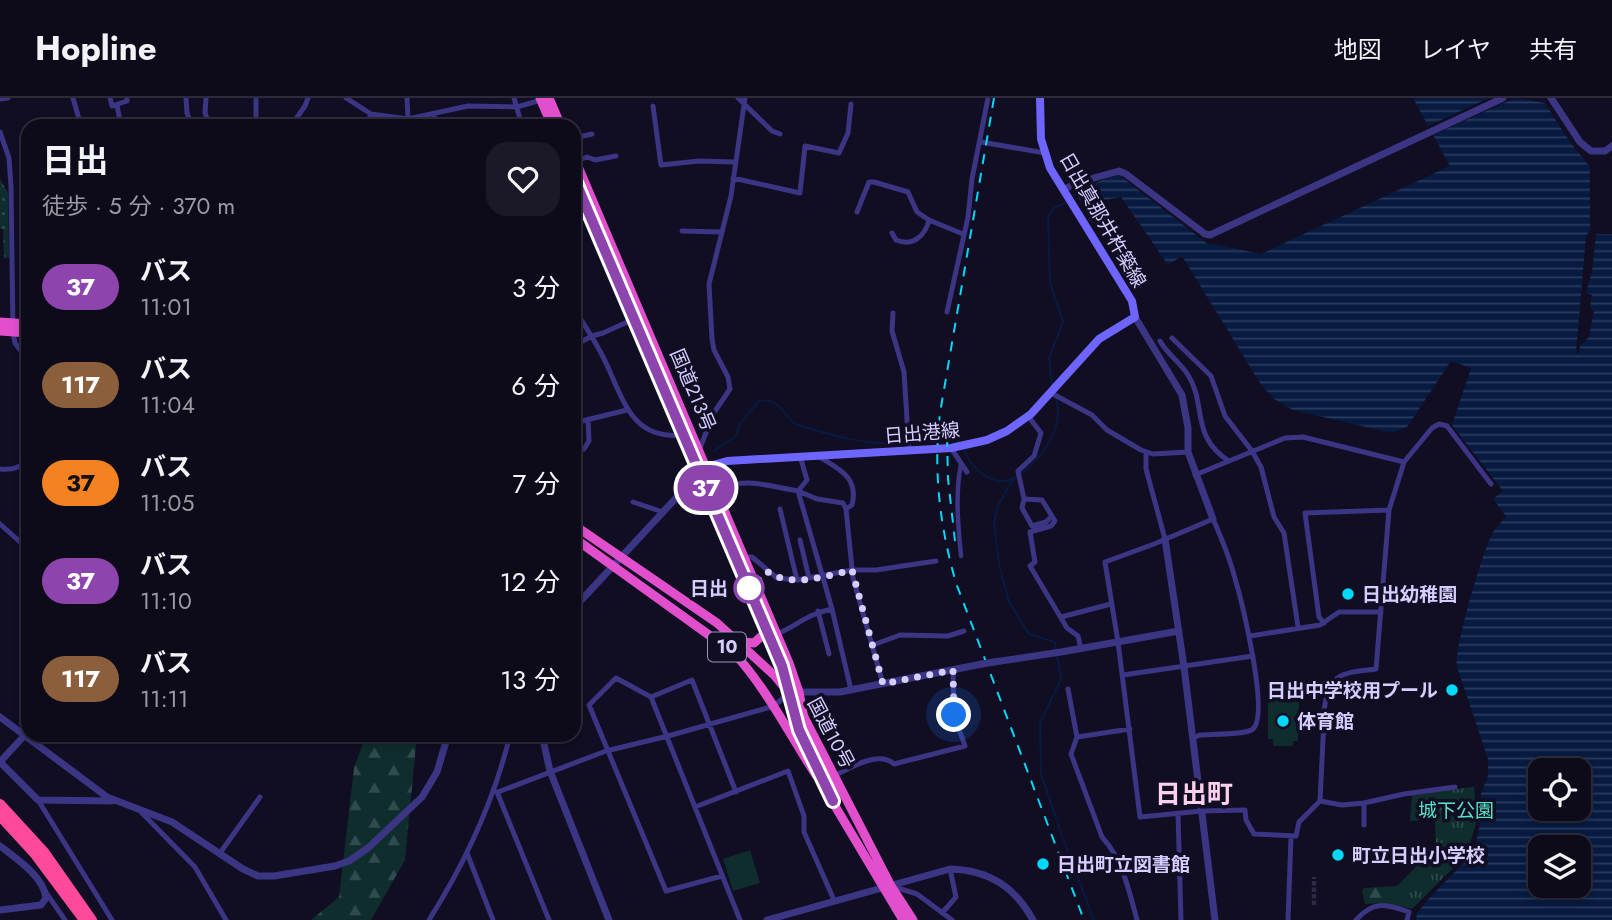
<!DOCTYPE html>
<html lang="ja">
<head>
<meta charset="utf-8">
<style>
	:root { --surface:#0d0a1a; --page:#1b1827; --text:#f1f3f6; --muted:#9a9aa2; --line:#2d2b39 }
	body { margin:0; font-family:Jost,"Noto Sans JP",sans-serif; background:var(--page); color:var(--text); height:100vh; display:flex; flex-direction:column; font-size:26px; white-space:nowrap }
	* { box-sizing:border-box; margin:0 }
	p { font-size:23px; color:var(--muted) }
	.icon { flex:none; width:38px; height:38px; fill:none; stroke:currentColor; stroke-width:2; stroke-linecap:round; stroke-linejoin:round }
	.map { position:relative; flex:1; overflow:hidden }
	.panel { position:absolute; left:21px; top:21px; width:560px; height:623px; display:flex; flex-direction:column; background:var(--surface); border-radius:21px; box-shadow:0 4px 10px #0003,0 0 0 2px var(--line) }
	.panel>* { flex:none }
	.badge { padding:0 14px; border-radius:23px; font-size:24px; line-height:46px }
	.tools { position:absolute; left:1528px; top:660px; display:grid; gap:14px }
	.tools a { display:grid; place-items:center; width:63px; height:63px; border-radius:14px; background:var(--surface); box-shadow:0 4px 10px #0003,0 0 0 2px var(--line); font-size:35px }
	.you { position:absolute; width:35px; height:35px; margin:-18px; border:5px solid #fff; border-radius:50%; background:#1a73e8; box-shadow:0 0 0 10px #1a73e833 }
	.map>.badge { position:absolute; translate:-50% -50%; box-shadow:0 0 0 4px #fff }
	.round { display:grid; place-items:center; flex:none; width:74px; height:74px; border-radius:21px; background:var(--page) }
	.overview { display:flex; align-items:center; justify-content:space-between; height:119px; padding:0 21px }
	h1 { font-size:33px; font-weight:700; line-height:52px }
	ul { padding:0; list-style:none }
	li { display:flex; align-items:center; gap:21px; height:98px; padding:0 21px }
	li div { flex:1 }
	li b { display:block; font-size:26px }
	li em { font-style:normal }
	li .badge { min-width:77px; font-weight:700; text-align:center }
	header { display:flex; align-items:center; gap:42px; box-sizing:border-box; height:98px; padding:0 35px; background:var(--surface); border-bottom:2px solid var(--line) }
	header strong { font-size:33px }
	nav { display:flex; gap:38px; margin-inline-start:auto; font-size:24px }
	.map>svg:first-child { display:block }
</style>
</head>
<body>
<header>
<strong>Hopline</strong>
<nav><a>地図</a><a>レイヤ</a><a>共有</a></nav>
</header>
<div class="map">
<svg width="1612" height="822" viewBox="0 0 1612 822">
	<defs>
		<pattern id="grass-dots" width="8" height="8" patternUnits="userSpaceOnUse" patternTransform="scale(1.75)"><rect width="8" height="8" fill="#0f2d2d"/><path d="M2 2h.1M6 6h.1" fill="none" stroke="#314a4c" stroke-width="1.8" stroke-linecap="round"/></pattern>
		<pattern id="forest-firs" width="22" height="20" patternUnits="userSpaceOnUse" patternTransform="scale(1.75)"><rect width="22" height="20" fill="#0f2d2d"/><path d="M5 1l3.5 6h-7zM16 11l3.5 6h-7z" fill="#314a4c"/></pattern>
		<pattern id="park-tufts" width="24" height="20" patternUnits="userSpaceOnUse" patternTransform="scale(1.75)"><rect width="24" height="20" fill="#0f2d2d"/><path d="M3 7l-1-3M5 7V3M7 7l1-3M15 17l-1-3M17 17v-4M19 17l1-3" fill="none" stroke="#314a4c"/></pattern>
		<pattern id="water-rules" width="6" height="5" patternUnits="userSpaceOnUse" patternTransform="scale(1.75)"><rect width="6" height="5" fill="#071b41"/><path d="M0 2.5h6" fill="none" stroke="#2a3b5e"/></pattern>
	</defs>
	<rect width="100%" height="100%" fill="#110d23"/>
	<path fill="url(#grass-dots)" d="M0,81L8,95L9,160H4L3,131H0Z"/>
	<path fill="url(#forest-firs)" d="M366,637H417L405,762L371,822H311L339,799L354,670Z
		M1435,750L1439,752L1398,809L1380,805L1365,806L1362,793L1364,790L1397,788Z"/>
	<path fill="url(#park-tufts)" d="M1474,689L1477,722L1467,756L1412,811L1389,805L1436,753L1435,721L1410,723L1412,696Z"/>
	<path fill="#0f2d2d" d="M1274,601H1291V604H1299L1298,643H1293V648H1273V641H1268V604H1274Z
		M750,752L760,785L733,793L723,761Z"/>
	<path fill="url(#water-rules)" fill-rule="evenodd" d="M1413,0H1489L1428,28Z
		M1515,0L1545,5L1568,41L1590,69V132L1586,138L1576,255H1579L1580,248L1589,239L1594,213L1590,209L1592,197L1586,195L1592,174L1596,136H1612V822H1416L1417,815L1431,798L1473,756L1482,718L1481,696L1488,678V661L1457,569C1453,553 1483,453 1492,436C1495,430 1502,424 1506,418L1493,401L1503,393L1452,327L1471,270L1451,263L1407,329L1392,335L1293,312L1274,301L1260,285L1182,158L1168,167L1121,99L1082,106L1074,93L1118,76L1209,147L1214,146L1261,156L1450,68L1433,37ZM1540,672H1578V710H1540ZM1540,749H1578V788H1540Z"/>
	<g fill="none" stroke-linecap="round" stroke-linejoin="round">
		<path stroke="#071b41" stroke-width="2" d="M1052,288L1049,260L1063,224L1050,185L1048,119L1054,110L1067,104
			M911,344L956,341L959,344
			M964,352C973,373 994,391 1017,379
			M714,353L736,338L740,325L759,303C778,300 781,312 793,325C816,333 858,345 882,345C890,345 897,343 905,344
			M1021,376C1045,357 1064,330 1056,300
			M1013,382L998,407L994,425L999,466L1009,504L1029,536L1055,544L1056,552
			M1057,557L1061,581L1040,625L1041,676L1066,749L1094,822"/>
		<path stroke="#2e2a44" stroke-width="4.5" stroke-dasharray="4.5 2" stroke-linecap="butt" d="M1314,807V779"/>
		<path stroke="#3b3584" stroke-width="4.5" d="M961,366C955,396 958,427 961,458"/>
		<path stroke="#3b3584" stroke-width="5" d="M73,0L81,28
			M110,0L112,8L127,3V0
			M186,0L187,15L192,28
			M206,0L205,15L210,28
			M346,0L371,16L408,21L468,8L517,9L541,2
			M407,0L408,21
			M514,0L522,28
			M738,0L772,33L780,36
			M0,1L8,0
			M117,7L121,28
			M653,8L661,67L699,63L735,64
			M434,16L437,28
			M229,28L237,27
			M256,28V0
			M291,28L305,8L308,0
			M366,28L371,16
			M0,34L9,60L11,88L13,234L15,245L21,253H28
			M574,40L592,36
			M981,44L1045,55
			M576,63L587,59L595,62L616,58
			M733,80L800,95L805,48L839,55L848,35L851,6
			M857,114L869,84H874L908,94L917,114L929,122
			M682,133L722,134
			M892,135L896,142C913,149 925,138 929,122L963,136
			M574,211C585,228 596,244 605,263C624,302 631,343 685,337
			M947,214L968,119L972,81L988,0
			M893,215L892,233L904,274L909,353
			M1172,240L1211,278L1225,318L1252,353L1261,369L1274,419L1284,435L1298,529
			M1160,243C1167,256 1180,264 1188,277C1207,307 1190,338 1229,363
			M578,260L577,246L592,238L603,235L634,221
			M1051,295L1092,317L1107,332L1141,352L1153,356L1188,354
			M1028,318L1041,335L1034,358L1018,373L1024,401L1042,402L1055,423L1051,428L1030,434L1035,464L1030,468L1067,530L1078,538L1081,551
			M574,325L627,312
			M951,350L967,374
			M584,351L589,343L588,321
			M699,353L713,316L730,291L728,279L714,252L712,241L709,186L731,98L745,0
			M1146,354V371L1165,441
			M800,358L807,382L798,393L817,401L843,405L846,411L853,480L883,586
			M818,358C839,371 859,379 852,407L846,411
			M1404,364L1432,330L1439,326L1447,328L1491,386
			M0,371C13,372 22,370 28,359
			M1195,377L1285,340L1303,339L1404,364L1389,412L1376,571C1341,575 1327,575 1324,615
			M716,391C747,379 767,388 798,393L832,511C807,516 798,527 777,536
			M1024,401L1022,410L1032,428L1046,424L1050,420
			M633,404L663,414
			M780,411L797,482
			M0,426L28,451
			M575,428L580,386
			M800,442L809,480
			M744,459H752L777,480L797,482L852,472H876L936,463
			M832,511L851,592
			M818,513L829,556
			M1061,519L1111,506
			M1324,525L1319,519L1305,415L1389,412
			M1250,538L1320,527L1339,514H1381
			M873,547L900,537L948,538L964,533
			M1123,577L1253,558
			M1068,591L1077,639
			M651,599L692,582L736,694
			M1130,631L1077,639L1071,656L1102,739C1123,762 1129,793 1137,822
			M1193,640L1200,637C1211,636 1246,637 1253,631C1270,616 1241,500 1234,477C1229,458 1221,439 1213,421L1154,446L1105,464L1118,544L1140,719L1202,713L1245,712L1246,722L1254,736L1296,738L1299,724L1320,703
			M834,678C849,670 879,652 894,666L965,648L954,617L953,572
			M497,694L549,822
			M498,694L606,653L668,638L774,608L789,595
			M38,702L112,822
			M1320,703L1324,621
			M1320,703L1342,707L1364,705V727
			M1364,705L1404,696L1455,689
			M695,709L788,673L804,718V734L834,802
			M141,714L195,769L226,822
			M1178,715L1181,822
			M220,755L260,699
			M467,755L493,822
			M722,778L666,793L589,607L616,580L651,599L740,822
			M891,788L917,796L952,822
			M47,796L65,822
			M942,815L956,799L950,771
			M429,822C465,765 494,703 510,637
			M1288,822L1291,739
			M1356,822C1374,802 1386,806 1409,814L1407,822"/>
		<path stroke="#3b3584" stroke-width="7" d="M1551,0L1580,44L1591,53H1605L1612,48
			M1063,92L1076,85L1119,73L1126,76L1205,136L1210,137L1503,0
			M1135,219L1182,297L1188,330V354L1213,421
			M1165,441L1184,569L1215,822
			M574,510L702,372
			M994,564L1061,554L1179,533
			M797,594H840L982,566
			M0,619L107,699L172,724L243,771L258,778H274L335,768L349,763L368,750L422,699L437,674L448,637
			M542,637L550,673L609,822
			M24,638L0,664L38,702L112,703
			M0,748C16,760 44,779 46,800L41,807L0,812
			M767,822L950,771C989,772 1015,789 1033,822"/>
		<path stroke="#6e65ff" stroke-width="8" d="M706,369L727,363L951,350L987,342L1007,333L1031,316L1099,241L1135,219L1132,203L1050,70L1041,41L1040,0"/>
		<path stroke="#e24fcd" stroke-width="9" d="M540,0L552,28
			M549,0L561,28
			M574,59L789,565L799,594L804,620
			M574,80L782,568L799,632L833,703
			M0,224L28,226
			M0,233L28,235
			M574,427L717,525L774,577L788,594
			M574,440L734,555C767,591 789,636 816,677
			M742,544L754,545L767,533
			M803,617L891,788L913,822
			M829,698L903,822"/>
		<path stroke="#ff499b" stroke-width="10" d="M0,706L45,755L92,822
			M0,718L34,755L84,822"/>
		<path stroke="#00d9f9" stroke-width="2" stroke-dasharray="10 9" stroke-linecap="butt" d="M994,0L940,315C933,374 940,429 956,485L1084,822
			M947,339L948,381L955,443"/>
		<path stroke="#3b3584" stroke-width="7" d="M982,566L994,564"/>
	</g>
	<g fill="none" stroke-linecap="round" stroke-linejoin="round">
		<g stroke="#fff" stroke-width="16">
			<path id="line" d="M574,80L782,568L799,632L833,703"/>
		</g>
		<use href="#line" stroke="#8e44ad" stroke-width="10"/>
		<path stroke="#d5ceff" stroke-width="7" stroke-dasharray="0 12.6" d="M749,490L768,474C792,490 826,478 852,472L883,586L953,572L954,617"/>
	</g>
	<circle fill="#fff" stroke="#8e44ad" stroke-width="3.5" cx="749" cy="490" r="14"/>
	<g fill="#00d9f9" stroke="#110d23" stroke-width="2.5">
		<circle cx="1348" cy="496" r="7"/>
		<circle cx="1452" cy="592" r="7"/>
		<circle cx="1283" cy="623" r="7"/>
		<circle cx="1338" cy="757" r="7"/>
		<circle cx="1043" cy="766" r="7"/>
	</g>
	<g text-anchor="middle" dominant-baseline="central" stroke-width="7" stroke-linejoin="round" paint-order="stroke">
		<rect fill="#110d23" stroke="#9a94bd" stroke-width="2" x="708" y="534.5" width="38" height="29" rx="5"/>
		<g font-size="18" font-weight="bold" fill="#d5ceff">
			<text x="727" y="549">10</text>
		</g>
		<g font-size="19" fill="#d5ceff" stroke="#110d23">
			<text transform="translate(1103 122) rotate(60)">日出真那井杵築線</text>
			<text transform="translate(693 292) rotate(67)">国道213号</text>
			<text transform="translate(922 335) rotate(-5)">日出港線</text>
			<text transform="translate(831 635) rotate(62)">国道10号</text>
		</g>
		<g font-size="19" font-weight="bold" fill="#d5ceff" stroke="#110d23" text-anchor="end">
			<text x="728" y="490">日出</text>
		</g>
		<g font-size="19" font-weight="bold" fill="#d5ceff" stroke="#110d23" text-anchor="start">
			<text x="1362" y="496">日出幼稚園</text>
			<text x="1438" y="592" text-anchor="end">日出中学校用プール</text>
			<text x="1297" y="623">体育館</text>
			<text x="1352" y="757">町立日出小学校</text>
			<text x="1057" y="766">日出町立図書館</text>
		</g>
		<g font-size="19" fill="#55e4c5" stroke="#110d23">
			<text x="1456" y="712">城下公園</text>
		</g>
		<g font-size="26" font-weight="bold" fill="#ffd0ed" stroke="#110d23">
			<text x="1194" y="696">日出町</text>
		</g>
	</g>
</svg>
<div class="tools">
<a><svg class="icon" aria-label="locate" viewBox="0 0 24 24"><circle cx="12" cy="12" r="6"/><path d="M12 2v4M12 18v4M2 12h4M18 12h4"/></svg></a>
<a><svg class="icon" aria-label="layers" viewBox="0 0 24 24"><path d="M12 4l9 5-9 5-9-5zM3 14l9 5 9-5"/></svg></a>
</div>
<div class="you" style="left:954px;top:617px"></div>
<b class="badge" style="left:706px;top:390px;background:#8e44ad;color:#fff">37</b>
<section class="panel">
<div class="overview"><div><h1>日出</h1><p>徒歩 · 5 分 · 370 m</p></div><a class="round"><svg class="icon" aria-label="heart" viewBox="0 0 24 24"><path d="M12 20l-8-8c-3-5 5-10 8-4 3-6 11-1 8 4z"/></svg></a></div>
<ul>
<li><span class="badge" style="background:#8e44ad;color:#fff">37</span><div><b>バス</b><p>11:01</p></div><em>3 分</em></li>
<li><span class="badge" style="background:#8b5e3c;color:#fff">117</span><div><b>バス</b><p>11:04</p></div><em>6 分</em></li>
<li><span class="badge" style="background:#f58220;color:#111">37</span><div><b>バス</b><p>11:05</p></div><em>7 分</em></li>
<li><span class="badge" style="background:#8e44ad;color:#fff">37</span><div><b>バス</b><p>11:10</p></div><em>12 分</em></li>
<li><span class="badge" style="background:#8b5e3c;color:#fff">117</span><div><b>バス</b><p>11:11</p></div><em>13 分</em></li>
</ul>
</section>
</div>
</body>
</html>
